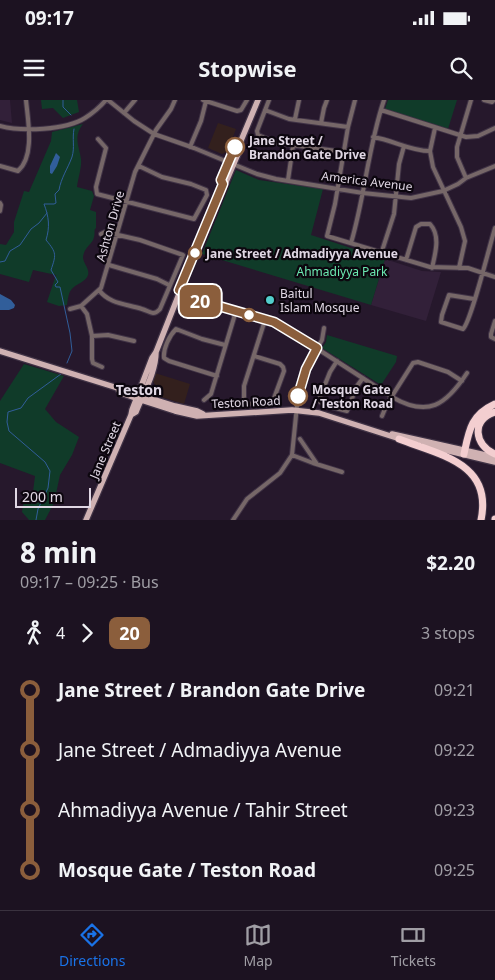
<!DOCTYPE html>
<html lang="en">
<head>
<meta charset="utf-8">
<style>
	:root { --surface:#1c1221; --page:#29202e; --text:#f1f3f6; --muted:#a09ea5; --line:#3a323f; --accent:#1a73e8 }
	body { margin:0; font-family:"Noto Sans",sans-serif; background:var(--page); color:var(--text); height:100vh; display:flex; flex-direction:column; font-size:19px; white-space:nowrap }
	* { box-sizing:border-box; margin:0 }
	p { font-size:16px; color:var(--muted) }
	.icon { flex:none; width:28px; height:28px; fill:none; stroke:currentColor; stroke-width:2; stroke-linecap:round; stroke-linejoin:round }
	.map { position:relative; height:420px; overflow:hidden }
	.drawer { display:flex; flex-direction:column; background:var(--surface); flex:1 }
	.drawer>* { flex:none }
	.badge { padding:0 10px; border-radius:8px; font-size:18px; line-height:32px }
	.scale { position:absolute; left:15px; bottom:12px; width:76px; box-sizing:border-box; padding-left:5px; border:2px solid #e0d7e4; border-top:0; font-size:14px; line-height:18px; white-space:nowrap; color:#e0d7e4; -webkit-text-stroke:4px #0c060e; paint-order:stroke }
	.map>.badge { position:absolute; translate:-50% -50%; box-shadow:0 0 0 2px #fff }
	.legs { display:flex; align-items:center; gap:8px; height:55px; padding:0 20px; font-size:16px }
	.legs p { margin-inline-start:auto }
	.headline { display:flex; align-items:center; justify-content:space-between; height:85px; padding:0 20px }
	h1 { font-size:28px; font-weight:700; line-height:38px }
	ul { padding:0 20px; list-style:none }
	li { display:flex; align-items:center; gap:18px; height:60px; font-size:19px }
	li i { display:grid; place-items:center; width:8px; height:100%; margin:0 6px; background:currentColor }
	li i::after { content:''; width:12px; height:12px; margin:-6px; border:4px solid; border-radius:50%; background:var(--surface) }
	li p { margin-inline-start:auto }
	li:first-child i { background:linear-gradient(#0000 50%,currentColor 0) }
	li:last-child i { background:linear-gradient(currentColor 50%,#0000 0) }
	.status { display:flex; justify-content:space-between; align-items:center; height:35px; padding:0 25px; background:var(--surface); direction:ltr }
	.status svg { height:14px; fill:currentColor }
	header { display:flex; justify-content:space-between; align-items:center; height:65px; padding:0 20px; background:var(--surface); font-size:22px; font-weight:700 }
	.dock { display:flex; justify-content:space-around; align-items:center; height:70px; border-top:1px solid var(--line); background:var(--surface); font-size:14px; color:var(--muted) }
	.dock a { display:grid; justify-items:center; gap:2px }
	.dock .current { color:var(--accent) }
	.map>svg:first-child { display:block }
</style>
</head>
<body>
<div class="status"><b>09:17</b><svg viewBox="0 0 49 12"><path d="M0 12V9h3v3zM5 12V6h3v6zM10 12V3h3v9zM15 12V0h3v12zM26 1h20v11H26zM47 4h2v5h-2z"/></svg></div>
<header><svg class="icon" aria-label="menu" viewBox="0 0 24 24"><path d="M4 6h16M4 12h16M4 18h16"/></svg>Stopwise<svg class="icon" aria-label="search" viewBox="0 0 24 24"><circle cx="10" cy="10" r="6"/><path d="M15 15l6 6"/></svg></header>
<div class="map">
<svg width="495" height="420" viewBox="0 0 495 420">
	<rect width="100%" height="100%" fill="#26182c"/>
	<path fill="#33201d" d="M218,23L236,29L227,52L222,54L208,48Z
		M155,273L190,284L184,304L161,297L153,281Z"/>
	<path fill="#322039" d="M0,0H10L12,23L0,20Z
		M385,159L422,171L441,172L426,221L371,205Z"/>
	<path fill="#103b29" d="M41,0H77L79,12L63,18L53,8L42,9Z
		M388,0H457L448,29L385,9Z
		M83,24C73,37 79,45 81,59C82,67 78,78 77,87L92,91L94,96L90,110L96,112V128L95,129C94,131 95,134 94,137C93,144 84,147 83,157C83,163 90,169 88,175C86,182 75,184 71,190C68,194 68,200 67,205L59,206L47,202L56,175L33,170L29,182L0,174V144L6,145L14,132V122L24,91L29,92L51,41L52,32Z
		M236,70L259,80L323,89L311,135L385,159L371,205L202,154Z
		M327,235L397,256L396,262L381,285L322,248L326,242Z
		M24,264L64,276L45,309L56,322L79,337L72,355L60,375L54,403L45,420H29L22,412L23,405L33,392L35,376L0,363V301Z"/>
	<path fill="#315e9a" d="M56,53L60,57L57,66L52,74L50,73V66Z
		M0,194L11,200L15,205L14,208L9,210H0Z"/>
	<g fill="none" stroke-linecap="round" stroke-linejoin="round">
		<path stroke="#315e9a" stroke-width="1" d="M63,0V7L71,15
			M0,162L5,161L10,151L20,145L31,129L39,123L47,113
			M67,263L72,251L70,233L60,187H56L55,185L58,182L51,170C56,155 57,153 46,140C50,127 49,117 44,104H54L56,103L55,94L59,90C61,78 68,68 72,57C75,47 72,39 74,29
			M36,420L38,409L48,388L50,371L45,362L9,331L7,322L8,312L21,308L28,298L61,274"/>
		<g stroke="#403346" stroke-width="6">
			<path id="minor" d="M108,0L134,21L154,34L194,48L257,74L276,79L363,93L411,98L443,91L458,84L466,78L495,66
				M203,0L237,11L241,10L247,0
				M269,0L257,31L258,35L277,43L344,52
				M355,0L348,27L335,104L327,136L430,167L468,168L495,177
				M484,0L492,2L494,0
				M265,10L289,19L348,27
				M381,10L466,37L478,36L495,28
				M124,13L135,0
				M295,19L299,0
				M321,23L324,8L327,0
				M0,26C22,32 66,30 85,18C93,13 100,7 106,0
				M435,28L430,51L433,67L461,127L465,141L459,168
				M373,37C393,40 410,51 430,51
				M98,39L106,48L96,87L97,94L194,119L207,95L206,90L191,84L162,77L139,66
				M190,47L201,21L206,1
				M0,66L18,71C35,56 28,21 26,0
				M466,78L457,57V47L471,0
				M288,80L293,46
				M0,103L1,105L0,111
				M351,143C365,96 368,47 384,0
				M381,154L394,114L399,64L404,46
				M406,160L416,127L421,124H430C441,136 435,154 432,168
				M109,165L157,179L169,185
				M99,190C109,204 127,204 142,209C146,210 150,213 153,213C157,213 158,211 160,209L183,155L140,140L105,132L101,134
				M179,190L191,198L279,224L392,297C428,318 446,305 467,273
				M180,190L193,196L195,198
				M474,199L449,195L442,215L441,222L463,229C471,222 490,144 495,128
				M81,206L87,214L92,236
				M70,209L81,206L101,188L135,72L156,30L171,9L175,0
				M495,221L491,234V237L495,239
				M254,256L280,264L283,267L284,271L273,301L249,304L244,300V286L265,220
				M337,261L330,272L320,297L319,301L324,305L347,311L357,286L363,278
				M102,267L93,263L92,259V236L108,235L134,241
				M217,276L169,261L164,258C163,249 169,236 176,229L202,239L225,245
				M204,300L211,294L236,211
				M382,316L387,304L413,263L418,262L448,272L462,281
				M300,339L317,364
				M292,355L313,363L342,372
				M233,420L247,399L280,373L292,355L298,296L310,260L322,240L324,228"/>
		</g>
		<g stroke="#403346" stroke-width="8">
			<path id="major" d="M223,84C221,77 233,46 240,43
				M0,251L175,306L197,311L203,314
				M118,289L121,293L144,301L175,311L197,316L292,310L319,313L403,340
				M131,315L136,312C143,294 156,272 156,252
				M392,334L495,357
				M424,345L495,362
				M86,420L131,315L132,310L152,258L156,252L217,98L223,84L226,82L241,47L240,43L258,0"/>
		</g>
		<g stroke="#403346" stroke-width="9">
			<path id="highway" d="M495,312C471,320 474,345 495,354
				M399,339C440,355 493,363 481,420
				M464,354C469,330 471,315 495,304
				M495,420V419"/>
		</g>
		<use href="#minor" stroke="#766768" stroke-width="4"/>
		<use href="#major" stroke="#cfb1b2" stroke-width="5.5"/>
		<use href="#highway" stroke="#f3ced0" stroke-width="7"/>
	</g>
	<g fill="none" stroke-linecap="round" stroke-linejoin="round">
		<g stroke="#fff" stroke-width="11">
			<path id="line-1" d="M235,47L221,80L223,84L179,190L191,198L274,222L317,248L306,269L298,296"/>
		</g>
		<use href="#line-1" stroke="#8b5e3c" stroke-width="8"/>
	</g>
	<g fill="#fff" stroke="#8b5e3c" stroke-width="2.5">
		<circle cx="235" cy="47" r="9"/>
		<circle cx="195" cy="153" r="6"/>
		<circle cx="249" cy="215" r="6"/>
		<circle cx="298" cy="296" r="9"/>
	</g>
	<circle fill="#52cdcc" stroke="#0c060e" stroke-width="2" cx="270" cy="200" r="5"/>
	<g text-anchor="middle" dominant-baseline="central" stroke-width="4.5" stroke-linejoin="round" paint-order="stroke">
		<g font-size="12" font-weight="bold" fill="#e0d7e4" stroke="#0c060e" text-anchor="start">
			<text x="249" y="40">Jane Street /<tspan x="249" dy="14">Brandon Gate Drive</tspan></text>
			<text x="206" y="153">Jane Street / Admadiyya Avenue</text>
			<text x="312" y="289">Mosque Gate<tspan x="312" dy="14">/ Teston Road</tspan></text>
		</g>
		<g font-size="12" fill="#e0d7e4" stroke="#0c060e">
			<text transform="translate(367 81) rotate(7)">America Avenue</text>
			<text transform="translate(110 126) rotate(-74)">Ashton Drive</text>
			<text transform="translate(246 302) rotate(-3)">Teston Road</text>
			<text transform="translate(105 350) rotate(-67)">Jane Street</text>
		</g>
		<g font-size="12" fill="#6ceab2" stroke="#0c060e">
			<text x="342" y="171">Ahmadiyya Park</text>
		</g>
		<g font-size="12" fill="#e0d7e4" stroke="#0c060e" text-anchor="start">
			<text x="280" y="193">Baitul<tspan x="280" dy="14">Islam Mosque</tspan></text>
		</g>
		<g font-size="14" font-weight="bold" fill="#e0d7e4" stroke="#0c060e">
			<text x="139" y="289">Teston</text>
		</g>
	</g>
</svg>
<div class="scale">200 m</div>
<b class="badge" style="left:200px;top:201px;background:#8b5e3c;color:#fff">20</b>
</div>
<section class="drawer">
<div class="headline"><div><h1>8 min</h1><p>09:17 – 09:25 · Bus</p></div><b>$2.20</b></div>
<div class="legs"><svg class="icon" aria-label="walk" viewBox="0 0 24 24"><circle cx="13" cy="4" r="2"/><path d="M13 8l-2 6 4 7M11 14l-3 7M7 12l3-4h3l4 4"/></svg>4<svg class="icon" aria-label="forward" viewBox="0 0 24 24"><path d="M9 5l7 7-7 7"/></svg><b class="badge" style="background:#8b5e3c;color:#fff">20</b><p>3 stops</p></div>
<ul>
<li><i style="color:#8b5e3c"></i><b>Jane Street / Brandon Gate Drive</b><p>09:21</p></li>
<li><i style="color:#8b5e3c"></i><span>Jane Street / Admadiyya Avenue</span><p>09:22</p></li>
<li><i style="color:#8b5e3c"></i><span>Ahmadiyya Avenue / Tahir Street</span><p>09:23</p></li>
<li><i style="color:#8b5e3c"></i><b>Mosque Gate / Teston Road</b><p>09:25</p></li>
</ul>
</section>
<nav class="dock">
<a class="current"><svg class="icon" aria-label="directions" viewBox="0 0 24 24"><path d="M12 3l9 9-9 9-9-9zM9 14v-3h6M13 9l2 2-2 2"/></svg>Directions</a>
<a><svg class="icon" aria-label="map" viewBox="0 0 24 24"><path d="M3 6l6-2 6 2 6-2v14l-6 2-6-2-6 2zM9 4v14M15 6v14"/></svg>Map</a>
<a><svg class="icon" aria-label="tickets" viewBox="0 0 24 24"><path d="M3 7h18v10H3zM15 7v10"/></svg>Tickets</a>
</nav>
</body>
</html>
